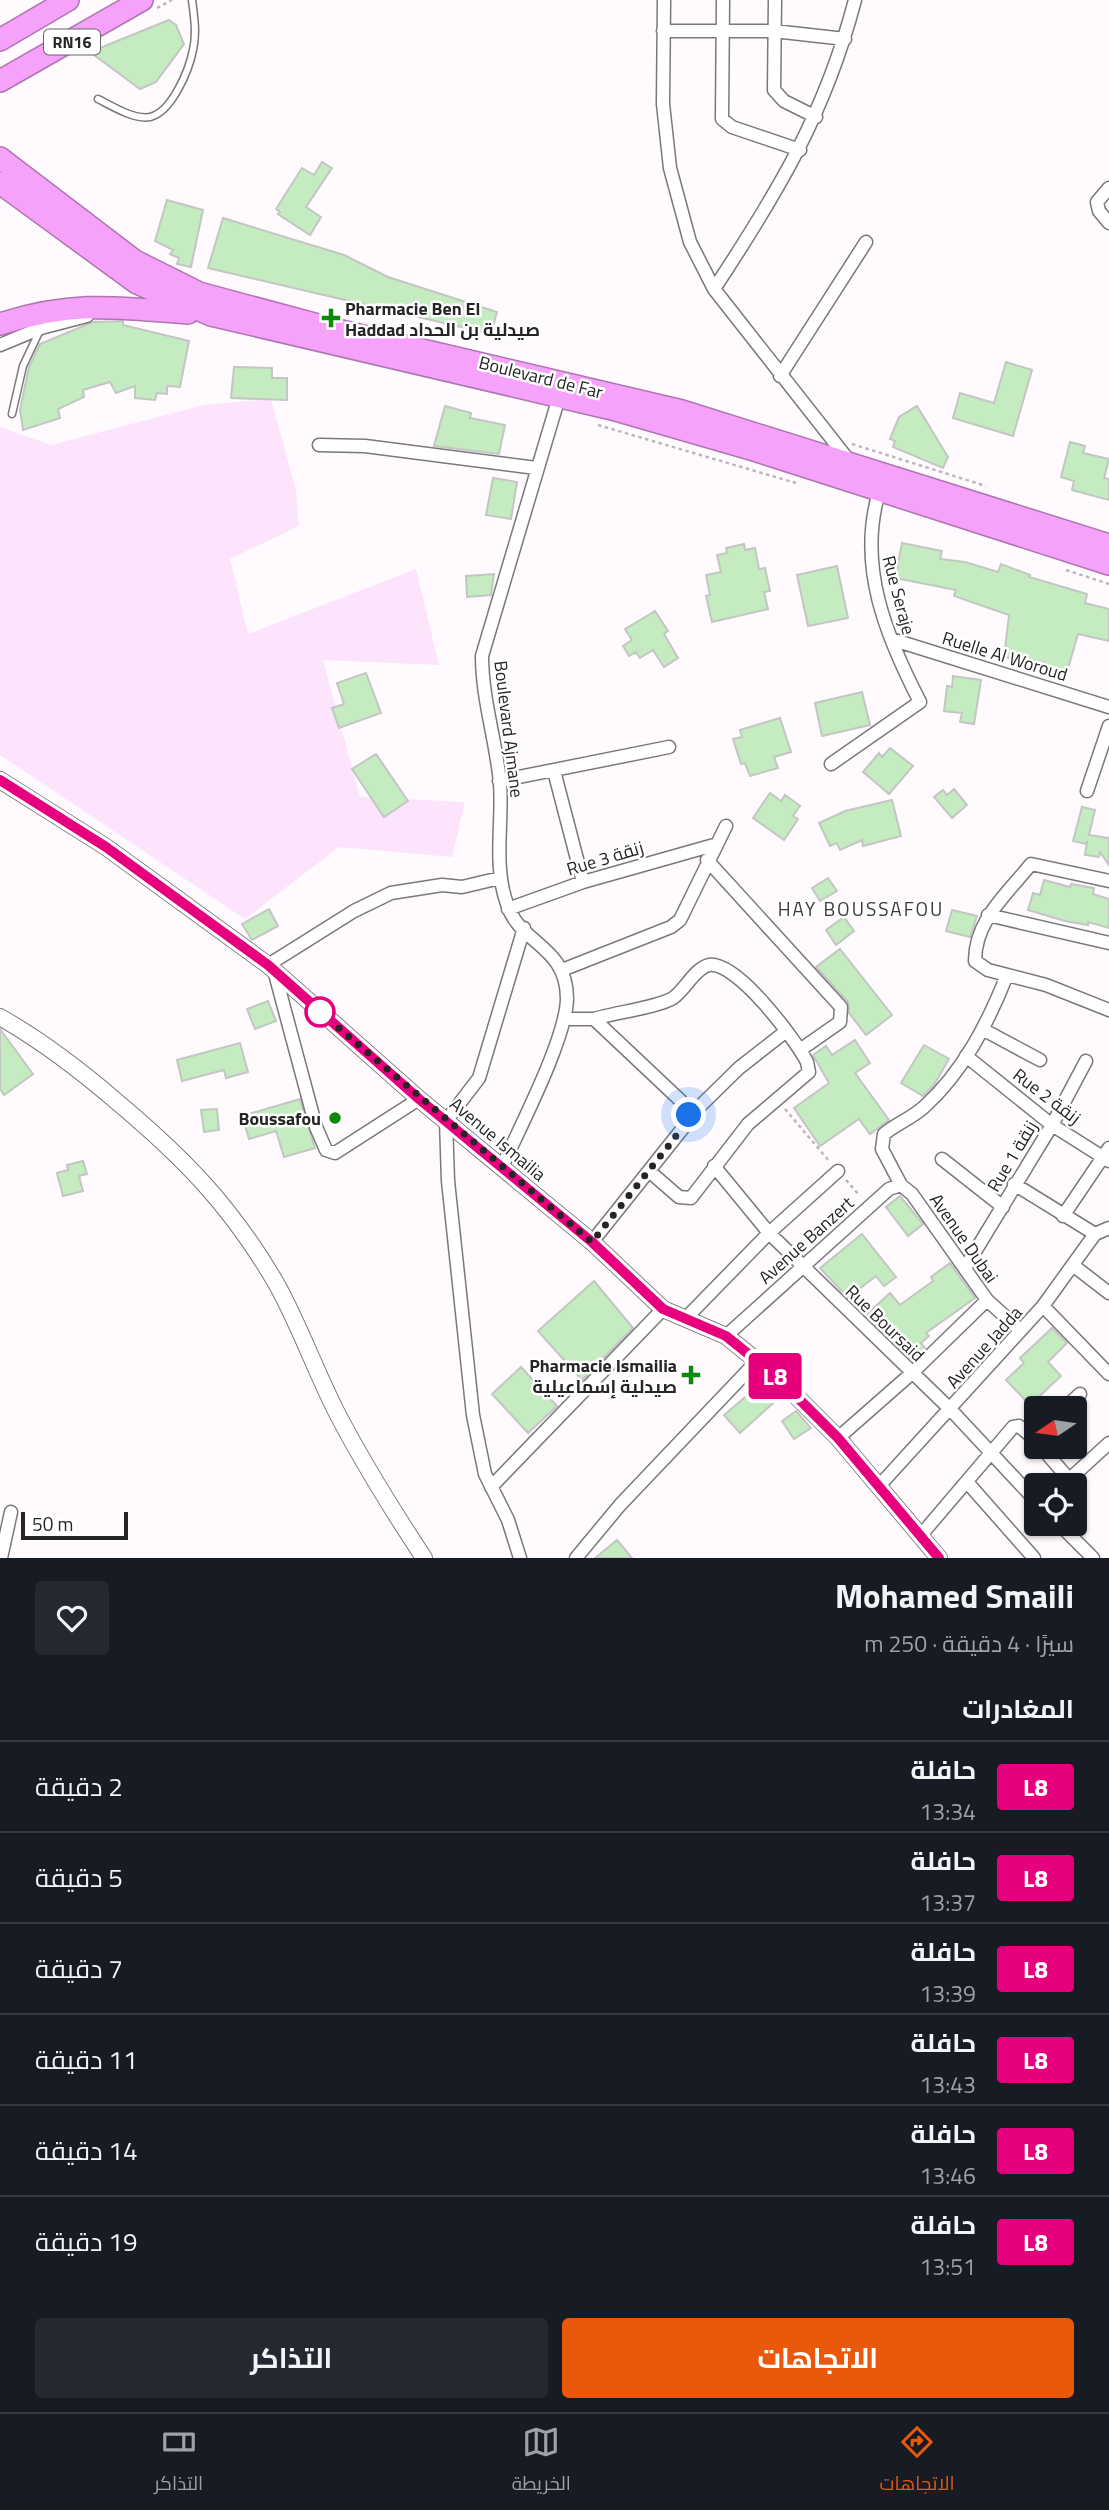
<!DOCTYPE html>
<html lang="ar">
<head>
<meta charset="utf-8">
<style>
	:root { --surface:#171b24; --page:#242831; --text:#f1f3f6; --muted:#9ea1a6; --line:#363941; --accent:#ea580c }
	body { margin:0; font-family:"Titillium Web",Cairo,sans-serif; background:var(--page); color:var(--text); direction:rtl; height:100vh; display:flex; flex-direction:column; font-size:26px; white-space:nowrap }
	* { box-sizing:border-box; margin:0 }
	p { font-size:23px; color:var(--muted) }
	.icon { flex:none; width:38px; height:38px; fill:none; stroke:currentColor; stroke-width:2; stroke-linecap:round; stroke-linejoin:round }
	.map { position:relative; height:1558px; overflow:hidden; direction:ltr }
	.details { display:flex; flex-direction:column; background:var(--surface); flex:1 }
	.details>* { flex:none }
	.badge { padding:0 14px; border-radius:5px; font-size:24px; line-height:46px }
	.needle { width:46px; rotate:257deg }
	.fabs { position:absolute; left:1024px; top:1396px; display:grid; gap:14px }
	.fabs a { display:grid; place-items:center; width:63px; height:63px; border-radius:7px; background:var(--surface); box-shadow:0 2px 5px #0004; font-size:35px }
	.scale { position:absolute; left:21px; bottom:18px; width:107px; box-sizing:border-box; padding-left:7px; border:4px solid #262526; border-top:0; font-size:19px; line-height:24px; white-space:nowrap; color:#262526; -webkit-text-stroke:5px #fff; paint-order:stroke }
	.you { position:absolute; width:35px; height:35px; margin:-18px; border:5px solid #fff; border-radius:50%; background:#1a73e8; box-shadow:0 0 0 10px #1a73e833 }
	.map>.badge { position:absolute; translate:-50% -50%; box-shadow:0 0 0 4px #fff }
	h2 { padding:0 35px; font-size:26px; line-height:63px }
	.round { display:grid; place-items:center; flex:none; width:74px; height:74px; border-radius:7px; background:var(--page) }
	.summary { display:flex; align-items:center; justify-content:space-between; height:119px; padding:0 35px }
	h1 { font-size:33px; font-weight:700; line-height:52px }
	.button { display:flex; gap:14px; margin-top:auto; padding:14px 35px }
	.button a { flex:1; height:80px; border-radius:7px; background:var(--accent); color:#fff; font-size:28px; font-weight:700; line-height:80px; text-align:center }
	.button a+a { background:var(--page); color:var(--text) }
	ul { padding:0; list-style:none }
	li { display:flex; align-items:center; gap:21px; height:91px; padding:0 35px; border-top:2px solid var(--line) }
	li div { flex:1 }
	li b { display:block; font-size:26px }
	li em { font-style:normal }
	li .badge { min-width:77px; font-weight:700; text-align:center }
	.dock { display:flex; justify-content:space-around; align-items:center; height:98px; border-top:2px solid var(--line); background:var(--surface); font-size:19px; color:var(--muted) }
	.dock a { display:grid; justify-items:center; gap:4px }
	.dock .on { color:var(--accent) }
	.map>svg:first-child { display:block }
</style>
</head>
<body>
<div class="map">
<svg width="1109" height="1558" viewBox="0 0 1109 1558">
	<rect width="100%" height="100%" fill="#fefafe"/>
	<path fill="#fce4fd" d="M271,399L296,490L299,526L230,559L248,634L416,569L439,665L323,660L360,797L465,802L452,857L339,847L245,919L0,755V427L51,445L204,405Z"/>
	<path fill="#c4ecc0" stroke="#c3c6c2" stroke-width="2" d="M169,20L176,25L184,44L156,82L140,89L90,52Z
		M322,162L332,168L306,207L321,217L310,235L278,214L280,212L276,209L302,168L314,175Z
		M167,200L203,210L191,267L177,264L179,258L170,254L173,250L155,241Z
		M223,218L344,255L388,277L497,312L491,334L208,268Z
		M123,321V325L189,341L180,387L167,386V394L157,393L155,400L135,398V386L116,393L110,382L83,390L84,397L58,409L60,418L23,430L20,410L29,367L40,344L93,322Z
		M1006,362L1032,370L1013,436L953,418L960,393L994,403Z
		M234,367L272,368V378H287V400L231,398Z
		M445,406L471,413L470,418L505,425L499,454L434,446Z
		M917,406L948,457L943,468L893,447L895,441L890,439L899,417Z
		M1070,442L1085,446L1083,453L1109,459L1104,478L1109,479V500L1072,490L1074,481L1061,477Z
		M493,478L517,482L511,519L486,515Z
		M902,543L942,551L940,559L965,562L998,572L1001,564L1030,575L1029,577L1087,594L1085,603L1109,609V641L1078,634L1065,679L1041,672L1044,662L1004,657L1009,615L954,596L956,590L895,578Z
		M744,544L745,550L755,548L759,569L765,568L770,591L764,592L768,609L712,622L706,596L710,595L706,575L721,572L717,555L727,553L726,548Z
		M837,566L848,618L808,626L797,575Z
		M494,574L491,595L467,597L466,576Z
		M655,611L668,631L664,634L678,658L664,667L653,650L640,658L636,652L629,656L623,646L632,640L625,629Z
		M366,673L381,713L339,728L332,708L344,704L337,683Z
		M953,676L981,680L974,724L960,722L962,713L944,711L947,686L952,687Z
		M862,692L870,725L822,736L815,703Z
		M780,718L791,752L774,757L778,768L750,776L745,763L741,764L733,739L742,737L740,730Z
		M890,748L913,766L889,794L863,772L879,753L882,757Z
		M376,754L408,801L384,817L352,769Z
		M954,789L967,805L952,818L934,797L943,790L947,795Z
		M770,793L781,801L785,795L800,806L793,816L798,819L784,840L753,818Z
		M892,800L901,836L863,846L862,840L840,850L837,843L830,846L819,823L845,811Z
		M1082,807L1095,810L1089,835L1109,838V865L1100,852L1099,857L1085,855L1087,841V844L1073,841Z
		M828,878L837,891L820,901L812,888Z
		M1044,880L1070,887L1071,884L1094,888L1093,894L1109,899V928L1088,922V925L1065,921L1028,910L1033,893L1040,895Z
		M269,909L278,926L252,940L242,924Z
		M952,910L977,916L970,937L946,931Z
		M844,917L854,931L836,945L826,930Z
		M840,949L892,1015L866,1035L849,1013L848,1002L816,967Z
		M268,1001L276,1021L255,1029L247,1009Z
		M0,1029L33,1074L4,1095L0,1089Z
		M855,1040L870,1063L855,1073L889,1120L870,1134L859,1119L820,1146L794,1108L829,1083L813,1055L826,1046L832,1055Z
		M240,1043L248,1072L226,1078L224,1070L182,1081L177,1060Z
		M924,1045L949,1059L934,1085L923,1096L901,1083Z
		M300,1099L315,1148L284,1157L276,1131L249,1139L242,1116Z
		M217,1109L219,1130L204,1132L201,1110Z
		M83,1161L87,1174L79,1176L83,1191L63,1196L57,1173L68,1170L67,1165Z
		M900,1196L923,1224L908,1236L886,1207Z
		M862,1234L896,1277L884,1286L876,1276L848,1298L820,1268Z
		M950,1263L975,1298L926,1333L929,1336L921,1343L925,1348L912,1360L867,1314L890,1293L900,1305L933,1281L931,1277Z
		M594,1281L633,1328L582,1380L538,1331Z
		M1052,1328L1067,1343L1048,1362L1061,1376L1030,1405L1006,1380L1024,1363L1020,1358Z
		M521,1367L557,1406L528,1433L492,1394Z
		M764,1381L780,1397L740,1433L724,1415Z
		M796,1411L811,1428L794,1439L782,1421Z
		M617,1540L632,1558H595Z"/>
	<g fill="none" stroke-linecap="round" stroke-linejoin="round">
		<g stroke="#7b787b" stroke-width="9">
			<path id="lane" d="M98,99C112,106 134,120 150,117C172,112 189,70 193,50C197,33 194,16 192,0
				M12,414L23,366L40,330"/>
		</g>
		<g stroke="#7b787b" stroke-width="15">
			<path id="street" d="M664,0L663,104L670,168L690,242L714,289L850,462
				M723,0L722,119L732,127L800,150
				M775,0L774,90L784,101L816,117
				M663,31H774L845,39
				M1109,188L1097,202L1099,211L1109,223
				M714,289C778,192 825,114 855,0
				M0,345L41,328L87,316
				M780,376L866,242
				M319,445L365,446L536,468
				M891,639L1109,707
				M831,764L920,702C886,636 857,566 879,492
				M554,771L583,882
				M499,781L669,747
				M1087,791L1109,726
				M707,860L841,1007L840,1022L800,1050
				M1109,881L1031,864C1007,894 975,920 975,961L988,970L1046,985L1109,1010
				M508,909L583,882L714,845
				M988,915L1109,943
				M268,965L354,911L391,893L442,885L462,887L500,878
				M274,970L316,1127L326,1150L335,1153L419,1099
				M562,970L671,927L680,920L726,826
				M565,1019H594L681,1101L689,1116L687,1123L592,1242
				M594,1019C613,1013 659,1007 673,998C685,990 695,968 709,965C737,961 795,1039 807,1062L809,1072L748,1124L691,1198L679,1197L649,1171
				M984,1030L1040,1060
				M966,1056L1052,1125L1109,1161
				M689,1117L739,1068L785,1032
				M942,1159L1003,1207
				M714,1166L769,1233L951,1410L1036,1501
				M502,1167C520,1127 566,1039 567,999C567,945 520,945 507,904C493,865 503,823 500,783C496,740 482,699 482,656L559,397
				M1014,1184L1095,1234
				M901,1185L882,1149L884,1134C896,1124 912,1118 924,1107C963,1072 988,1023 1007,975
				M1063,1216L1109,1148
				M1074,1266L1109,1293
				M965,1268L1052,1125L1086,1061
				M1043,1306L1109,1374
				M687,1317L769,1233L838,1171
				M726,1336L889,1189L901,1185L912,1194L987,1300L1020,1330
				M1064,1409L1080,1394
				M838,1438L912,1373L987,1300
				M1041,1447L1069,1479
				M967,1482L1034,1558
				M879,1486L1043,1306L1095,1234L1109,1228
				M1062,1486L1109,1443
				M491,1487L663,1309
				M1059,1524L1093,1558
				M921,1535L1013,1427L1019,1426L1032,1437L1036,1434
				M1,1558L11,1512
				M520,1558L508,1520L485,1474L473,1415L448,1181L446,1121L479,1078L524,928
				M576,1558L620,1505L757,1361"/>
		</g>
		<g stroke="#7b787b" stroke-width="18">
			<path id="secondary" d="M0,780L106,847L268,965L419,1099L592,1242L663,1309L726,1336L778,1378L838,1438L939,1558
				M0,1017C42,1041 79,1069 116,1101C184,1158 231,1206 276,1283C299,1324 315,1370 337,1413C363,1463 393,1511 424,1558"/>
		</g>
		<g stroke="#ad76b0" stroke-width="24">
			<path id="highway" d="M0,40L68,0
				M0,81L142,0
				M0,158L135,261L199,293L333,329L682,411L1109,545
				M0,183L137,283L211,315L612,409L754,450L1109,564
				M0,324C73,301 114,307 188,313"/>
		</g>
		<path stroke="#bbb8bb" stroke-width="2.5" stroke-dasharray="3.5 3.5" stroke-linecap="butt" d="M157,8L172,0
			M598,425L796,483
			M852,444L986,486
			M1066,570L1109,584
			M785,1109L830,1162
			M846,1180L860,1196"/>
		<use href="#lane" stroke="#fff" stroke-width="6"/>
		<use href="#street" stroke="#fff" stroke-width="12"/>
		<use href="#secondary" stroke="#fff" stroke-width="16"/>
		<use href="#highway" stroke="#f6a2fb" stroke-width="21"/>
	</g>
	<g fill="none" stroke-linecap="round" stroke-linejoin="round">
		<g stroke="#fff" stroke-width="16">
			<path id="line" d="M0,780L106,847L268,965L419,1099L592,1242L663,1309L726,1336L778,1378L838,1438L939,1558"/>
		</g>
		<use href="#line" stroke="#e6007e" stroke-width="10"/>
		<path stroke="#262526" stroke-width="7" stroke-dasharray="0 12.6" d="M320,1012L315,1008L592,1242L674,1139L689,1115"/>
	</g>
	<g fill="#0d880b" stroke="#fff" stroke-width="2.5">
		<path d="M327.5 307.5h7v7h7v7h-7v7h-7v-7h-7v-7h7z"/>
		<circle cx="335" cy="1118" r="7"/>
		<path d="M687.5 1364.5h7v7h7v7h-7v7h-7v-7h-7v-7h7z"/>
	</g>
	<circle fill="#fff" stroke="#e6007e" stroke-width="3.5" cx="320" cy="1012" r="14"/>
	<g text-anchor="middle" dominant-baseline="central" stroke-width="5" stroke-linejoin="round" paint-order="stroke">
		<rect fill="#fff" stroke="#676667" stroke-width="2" x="44" y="29.5" width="56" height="25" rx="5"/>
		<g font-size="16" font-weight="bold" fill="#262526">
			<text x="72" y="42">RN16</text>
		</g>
		<g font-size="18" font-weight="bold" fill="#262526" stroke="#fff" text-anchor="end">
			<text x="345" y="308" text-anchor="start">Pharmacie Ben El<tspan x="345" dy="21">Haddad صيدلية بن الحداد</tspan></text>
			<text x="321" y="1118">Boussafou</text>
			<text x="677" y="1365">Pharmacie Ismailia<tspan x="677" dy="21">صيدلية إسماعيلية</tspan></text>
		</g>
		<g font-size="18" fill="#262526" stroke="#fff">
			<text transform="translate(541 377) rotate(14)">Boulevard de Far</text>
			<text transform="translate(899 595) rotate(75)">Rue Seraje</text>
			<text transform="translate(1005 656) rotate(17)">Ruelle Al Woroud</text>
			<text transform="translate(509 729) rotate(83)">Boulevard Ajmane</text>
			<text transform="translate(605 858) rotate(-17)">Rue 3 زنقة</text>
			<text transform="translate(1047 1096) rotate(37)">Rue 2 زنقة</text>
			<text transform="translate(498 1139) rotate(40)">Avenue Ismailia</text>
			<text transform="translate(1012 1156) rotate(-59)">Rue 1 زنقة</text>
			<text transform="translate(964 1238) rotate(55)">Avenue Dubai</text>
			<text transform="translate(806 1240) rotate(-42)">Avenue Banzert</text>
			<text transform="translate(885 1323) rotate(44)">Rue Boursaid</text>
			<text transform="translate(984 1347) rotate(-48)">Avenue Jadda</text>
		</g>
		<g font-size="19" letter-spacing="2" fill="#3b393b" stroke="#fff">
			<text x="861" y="908">HAY BOUSSAFOU</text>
		</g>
	</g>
</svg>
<div class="fabs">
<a><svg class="needle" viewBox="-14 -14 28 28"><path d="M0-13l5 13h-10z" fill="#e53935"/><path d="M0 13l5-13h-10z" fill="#9ea1a6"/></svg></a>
<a><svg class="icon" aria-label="locate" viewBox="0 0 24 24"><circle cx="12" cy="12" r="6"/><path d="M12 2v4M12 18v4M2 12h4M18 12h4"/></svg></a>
</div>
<div class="scale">50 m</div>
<div class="you" style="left:689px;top:1115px"></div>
<b class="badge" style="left:775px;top:1376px;background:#e6007e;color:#fff">L8</b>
</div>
<section class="details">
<div class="summary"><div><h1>Mohamed Smaili</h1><p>سيرًا · 4 دقيقة · 250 m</p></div><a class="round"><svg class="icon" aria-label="heart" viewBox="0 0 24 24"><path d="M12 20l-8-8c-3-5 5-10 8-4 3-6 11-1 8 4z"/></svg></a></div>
<h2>المغادرات</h2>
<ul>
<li><span class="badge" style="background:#e6007e;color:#fff">L8</span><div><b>حافلة</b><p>13:34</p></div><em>2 دقيقة</em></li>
<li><span class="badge" style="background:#e6007e;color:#fff">L8</span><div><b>حافلة</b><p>13:37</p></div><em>5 دقيقة</em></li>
<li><span class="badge" style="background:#e6007e;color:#fff">L8</span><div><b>حافلة</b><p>13:39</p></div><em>7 دقيقة</em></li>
<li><span class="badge" style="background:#e6007e;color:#fff">L8</span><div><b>حافلة</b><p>13:43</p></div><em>11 دقيقة</em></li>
<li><span class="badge" style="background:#e6007e;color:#fff">L8</span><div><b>حافلة</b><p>13:46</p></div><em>14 دقيقة</em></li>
<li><span class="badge" style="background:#e6007e;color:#fff">L8</span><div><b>حافلة</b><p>13:51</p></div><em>19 دقيقة</em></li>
</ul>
<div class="button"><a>الاتجاهات</a><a>التذاكر</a></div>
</section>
<nav class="dock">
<a class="on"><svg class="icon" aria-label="directions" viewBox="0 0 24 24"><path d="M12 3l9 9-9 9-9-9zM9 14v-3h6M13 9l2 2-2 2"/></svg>الاتجاهات</a>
<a><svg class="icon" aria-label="map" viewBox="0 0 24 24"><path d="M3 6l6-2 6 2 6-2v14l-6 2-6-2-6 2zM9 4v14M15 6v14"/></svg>الخريطة</a>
<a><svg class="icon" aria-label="tickets" viewBox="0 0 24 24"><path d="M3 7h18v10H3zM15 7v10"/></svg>التذاكر</a>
</nav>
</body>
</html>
